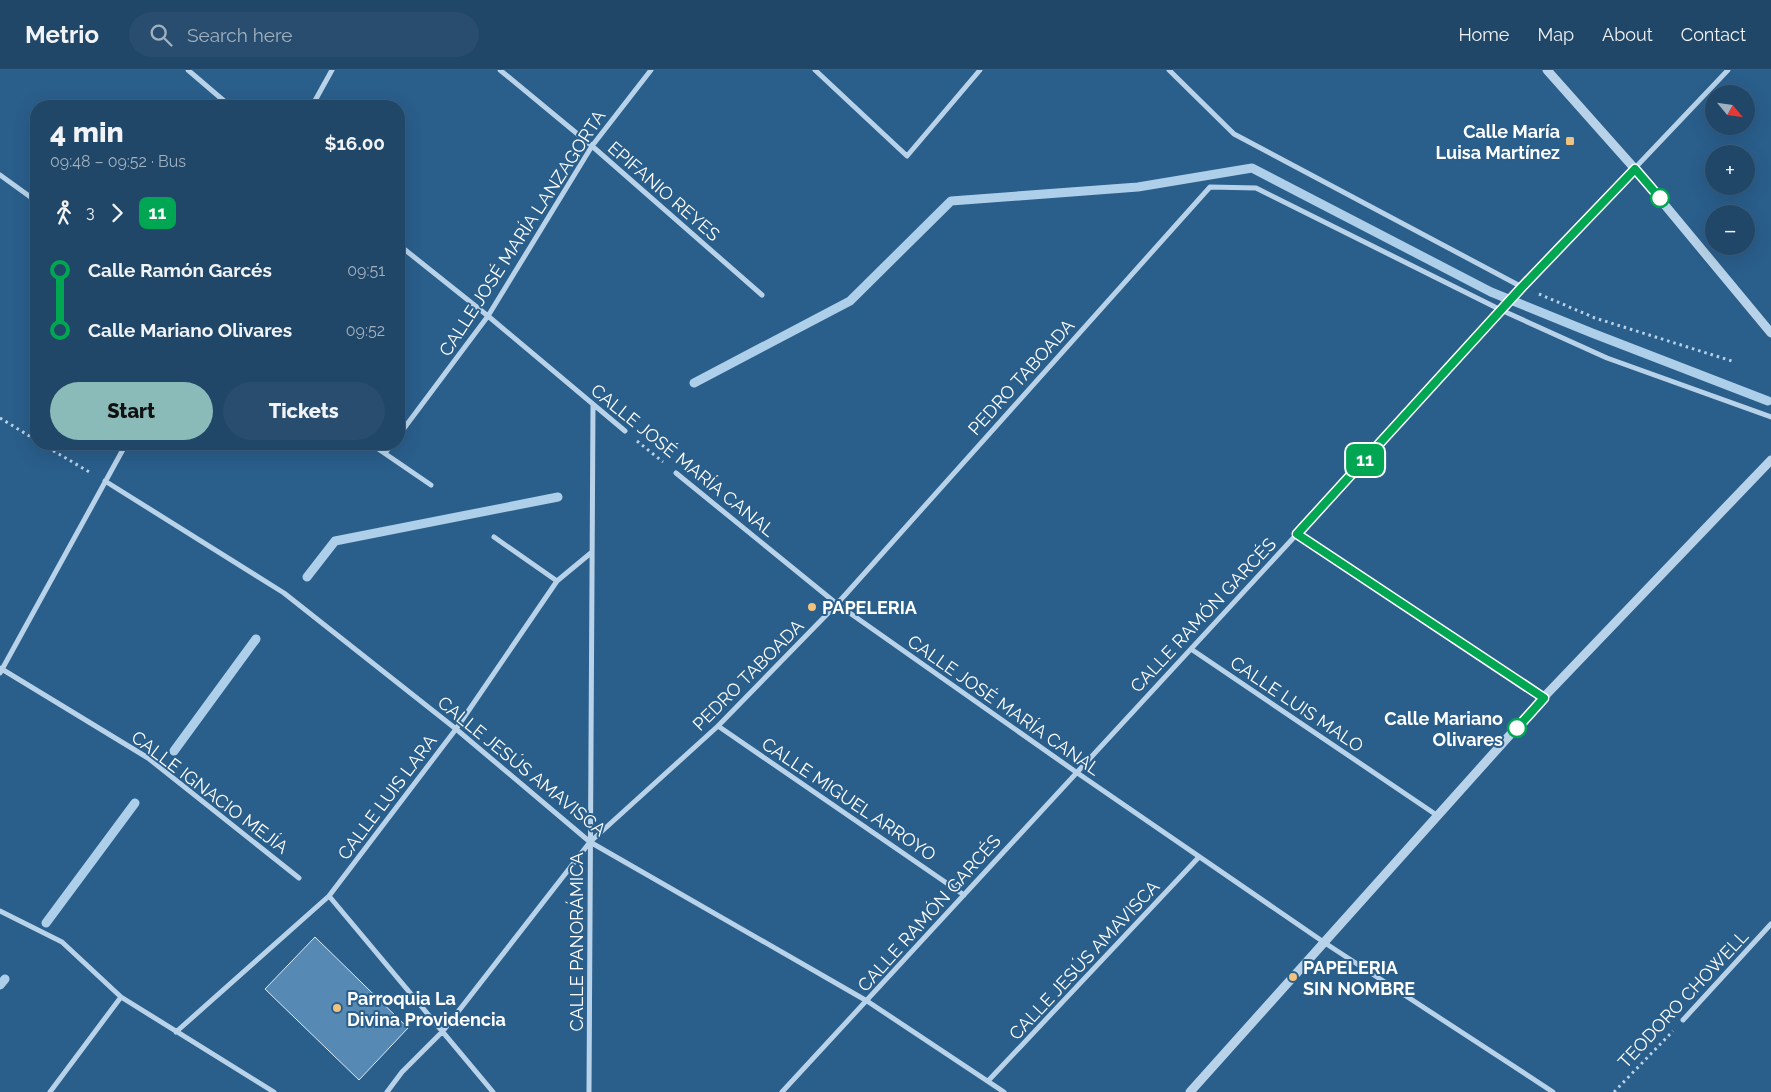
<!DOCTYPE html>
<html lang="en">
<head>
<meta charset="utf-8">
<style>
	:root { --surface:#204668; --page:#284d6e; --text:#f1f3f6; --muted:#a2b1c0; --line:#3d5e7c; --accent:#8bbbb9 }
	body { margin:0; font-family:Raleway,sans-serif; background:var(--page); color:var(--text); height:100vh; display:flex; flex-direction:column; font-size:19px; white-space:nowrap }
	* { box-sizing:border-box; margin:0 }
	p { font-size:16px; color:var(--muted) }
	.icon { flex:none; width:28px; height:28px; fill:none; stroke:currentColor; stroke-width:2; stroke-linecap:round; stroke-linejoin:round }
	.map { position:relative; flex:1; overflow:hidden }
	.drawer { position:absolute; left:30px; top:30px; width:375px; height:350px; display:flex; flex-direction:column; background:var(--surface); border-radius:20px; box-shadow:0 5px 20px #0002,0 0 0 1px var(--line) }
	.drawer>* { flex:none }
	.badge { padding:0 10px; border-radius:8px; font-size:18px; line-height:32px }
	.needle { width:32px; rotate:119deg }
	.buttons { position:absolute; left:1705px; top:15px; display:grid; gap:10px }
	.buttons a { display:grid; place-items:center; width:50px; height:50px; border-radius:50%; background:var(--surface); box-shadow:0 5px 20px #0002,0 0 0 1px var(--line); font-size:25px }
	.map>.badge { position:absolute; translate:-50% -50%; box-shadow:0 0 0 2px #fff }
	.legs { display:flex; align-items:center; gap:8px; height:55px; padding:0 20px; font-size:16px }
	.legs p { margin-inline-start:auto }
	.overview { display:flex; align-items:center; justify-content:space-between; height:85px; padding:0 20px }
	h1 { font-size:28px; font-weight:800; line-height:38px }
	.primary-button { display:flex; gap:10px; margin-top:auto; padding:10px 20px }
	.primary-button a { flex:1; height:58px; border-radius:30px; background:var(--accent); color:#111; font-size:20px; font-weight:800; line-height:58px; text-align:center }
	.primary-button a+a { background:var(--page); color:var(--text) }
	ul { padding:0 20px; list-style:none }
	li { display:flex; align-items:center; gap:18px; height:60px; font-size:19px }
	li i { display:grid; place-items:center; width:8px; height:100%; margin:0 6px; background:currentColor }
	li i::after { content:''; width:12px; height:12px; margin:-6px; border:4px solid; border-radius:50%; background:var(--surface) }
	li p { margin-inline-start:auto }
	li:first-child i { background:linear-gradient(#0000 50%,currentColor 0) }
	li:last-child i { background:linear-gradient(currentColor 50%,#0000 0) }
	header { display:flex; align-items:center; gap:30px; box-sizing:border-box; height:70px; padding:0 25px; background:var(--surface); border-bottom:1px solid var(--line) }
	header strong { font-size:24px }
	nav { display:flex; gap:28px; margin-inline-start:auto; font-size:18px }
	.search { width:350px; height:45px; background:var(--page); display:flex; align-items:center; gap:12px; box-sizing:border-box; padding:0 18px; border-radius:28px; color:var(--muted); font-size:19px }
	.map>svg:first-child { display:block }
</style>
</head>
<body>
<header>
<strong>Metrio</strong>
<div class="search"><svg class="icon" aria-label="search" viewBox="0 0 24 24"><circle cx="10" cy="10" r="6"/><path d="M15 15l6 6"/></svg>Search here</div>
<nav><a>Home</a><a>Map</a><a>About</a><a>Contact</a></nav>
</header>
<div class="map">
<svg width="1771" height="1022" viewBox="0 0 1771 1022">
	<rect width="100%" height="100%" fill="#2a5e8b"/>
	<g fill="none" stroke-linecap="round" stroke-linejoin="round">
		<path stroke="#adcfe9" stroke-width="9" d="M694,313L850,231L951,131L1138,117L1252,98L1491,222L1592,263L1768,331
			M307,507L335,471L558,427
			M174,681L256,569
			M46,853L135,733
			M0,915L5,909"/>
	</g>
	<path fill="#5689b3" stroke="#dcebf7" d="M315,867L408,958L359,1010L265,919Z"/>
	<g fill="none" stroke-linecap="round" stroke-linejoin="round">
		<path stroke="#b8d3e9" stroke-width="3" stroke-dasharray="2.5 4" stroke-linecap="butt" d="M1539,224L1595,248L1732,291
			M0,348L36,370
			M637,371L663,392
			M42,374L91,403
			M1614,1022L1673,961"/>
		<path stroke="#b8d3e9" stroke-width="5" d="M188,0L230,36
			M500,0L592,76L762,225
			M815,0L907,86L980,0
			M1169,0L1234,64L1522,217
			M312,36L332,0
			M0,105L36,131
			M399,175L488,246L625,361
			M399,365L488,246L592,76L651,0
			M371,374L431,415
			M385,383L392,374
			M676,403L837,534L1076,702L1325,873L1553,1022
			M105,411L284,523L456,659L590,772L867,931L1004,1022
			M1297,464L1543,628
			M494,467L557,511
			M1191,579L1438,746
			M0,598L148,688L299,808
			M0,603L126,374
			M718,656L964,825
			M329,826L493,1022
			M0,841L62,872L121,927L274,1022
			M1683,950L1771,854
			M176,962L329,826L456,659L557,511L592,482
			M988,1011L1199,787
			M50,1022L121,927
			M387,1022L402,1002L443,961L590,772L718,656L837,534L1210,117L1256,118L1501,240L1607,288L1771,347
			M589,1022L593,335
			M782,1022L1297,464L1522,217L1728,0"/>
		<path stroke="#b8d3e9" stroke-width="9" d="M1547,0L1635,99L1771,263
			M1190,1022L1543,628L1771,390"/>
	</g>
	<g fill="none" stroke-linecap="round" stroke-linejoin="round">
		<g stroke="#fff" stroke-width="11">
			<path id="line-1" d="M1517,658L1544,628L1297,464L1522,217L1635,99L1660,128"/>
		</g>
		<use href="#line-1" stroke="#00a651" stroke-width="8"/>
	</g>
	<g fill="#f0c37f" stroke="#2a5e8b" stroke-width="2">
		<rect x="1565" y="66" width="10" height="10" rx="2.5"/>
		<circle cx="812" cy="537" r="5"/>
		<circle cx="1293" cy="907" r="5"/>
		<circle cx="337" cy="938" r="5"/>
	</g>
	<g fill="#fff" stroke="#00a651" stroke-width="2.5">
		<circle cx="1660" cy="128" r="9"/>
		<circle cx="1517" cy="658" r="9"/>
	</g>
	<g text-anchor="middle" dominant-baseline="central" stroke-width="4" stroke-linejoin="round" paint-order="stroke">
		<g font-size="18" font-weight="bold" fill="#fff" stroke="#2a5e8b" text-anchor="start">
			<text x="1560" y="61" text-anchor="end">Calle María<tspan x="1560" dy="21">Luisa Martínez</tspan></text>
			<text x="822" y="537">PAPELERIA</text>
			<text x="1303" y="897">PAPELERIA<tspan x="1303" dy="21">SIN NOMBRE</tspan></text>
			<text x="347" y="928">Parroquia La<tspan x="347" dy="21">Divina Providencia</tspan></text>
		</g>
		<g font-size="18" fill="#fff" stroke="#2a5e8b">
			<text transform="translate(664 121) rotate(41)">EPIFANIO REYES</text>
			<text transform="translate(522 163) rotate(-57)">CALLE JOSÉ MARÍA LANZAGORTA</text>
			<text transform="translate(1021 307) rotate(-48)">PEDRO TABOADA</text>
			<text transform="translate(683 390) rotate(39)">CALLE JOSÉ MARÍA CANAL</text>
			<text transform="translate(1203 545) rotate(-47)">CALLE RAMÓN GARCÉS</text>
			<text transform="translate(748 605) rotate(-45)">PEDRO TABOADA</text>
			<text transform="translate(1297 634) rotate(34)">CALLE LUIS MALO</text>
			<text transform="translate(1004 635) rotate(35)">CALLE JOSÉ MARÍA CANAL</text>
			<text transform="translate(522 696) rotate(39)">CALLE JESÚS AMAVISCA</text>
			<text transform="translate(210 722) rotate(37)">CALLE IGNACIO MEJÍA</text>
			<text transform="translate(387 727) rotate(-53)">CALLE LUIS LARA</text>
			<text transform="translate(849 729) rotate(34)">CALLE MIGUEL ARROYO</text>
			<text transform="translate(929 843) rotate(-48)">CALLE RAMÓN GARCÉS</text>
			<text transform="translate(576 872) rotate(-90)">CALLE PANORÁMICA</text>
			<text transform="translate(1084 890) rotate(-47)">CALLE JESÚS AMAVISCA</text>
			<text transform="translate(1683 929) rotate(-47)">TEODORO CHOWELL</text>
		</g>
		<g font-size="18" font-weight="bold" fill="#fff" stroke="#2a5e8b" text-anchor="end">
			<text x="1503" y="648">Calle Mariano<tspan x="1503" dy="21">Olivares</tspan></text>
		</g>
	</g>
</svg>
<div class="buttons">
<a><svg class="needle" viewBox="-14 -14 28 28"><path d="M0-13l5 13h-10z" fill="#e53935"/><path d="M0 13l5-13h-10z" fill="#a2b1c0"/></svg></a>
<a>+</a>
<a>−</a>
</div>
<b class="badge" style="left:1365px;top:390px;background:#00a651;color:#fff">11</b>
<section class="drawer">
<div class="overview"><div><h1>4 min</h1><p>09:48 – 09:52 · Bus</p></div><b>$16.00</b></div>
<div class="legs"><svg class="icon" aria-label="walk" viewBox="0 0 24 24"><circle cx="13" cy="4" r="2"/><path d="M13 8l-2 6 4 7M11 14l-3 7M7 12l3-4h3l4 4"/></svg>3<svg class="icon" aria-label="forward" viewBox="0 0 24 24"><path d="M9 5l7 7-7 7"/></svg><b class="badge" style="background:#00a651;color:#fff">11</b></div>
<ul>
<li><i style="color:#00a651"></i><b>Calle Ramón Garcés</b><p>09:51</p></li>
<li><i style="color:#00a651"></i><b>Calle Mariano Olivares</b><p>09:52</p></li>
</ul>
<div class="primary-button"><a>Start</a><a>Tickets</a></div>
</section>
</div>
</body>
</html>
